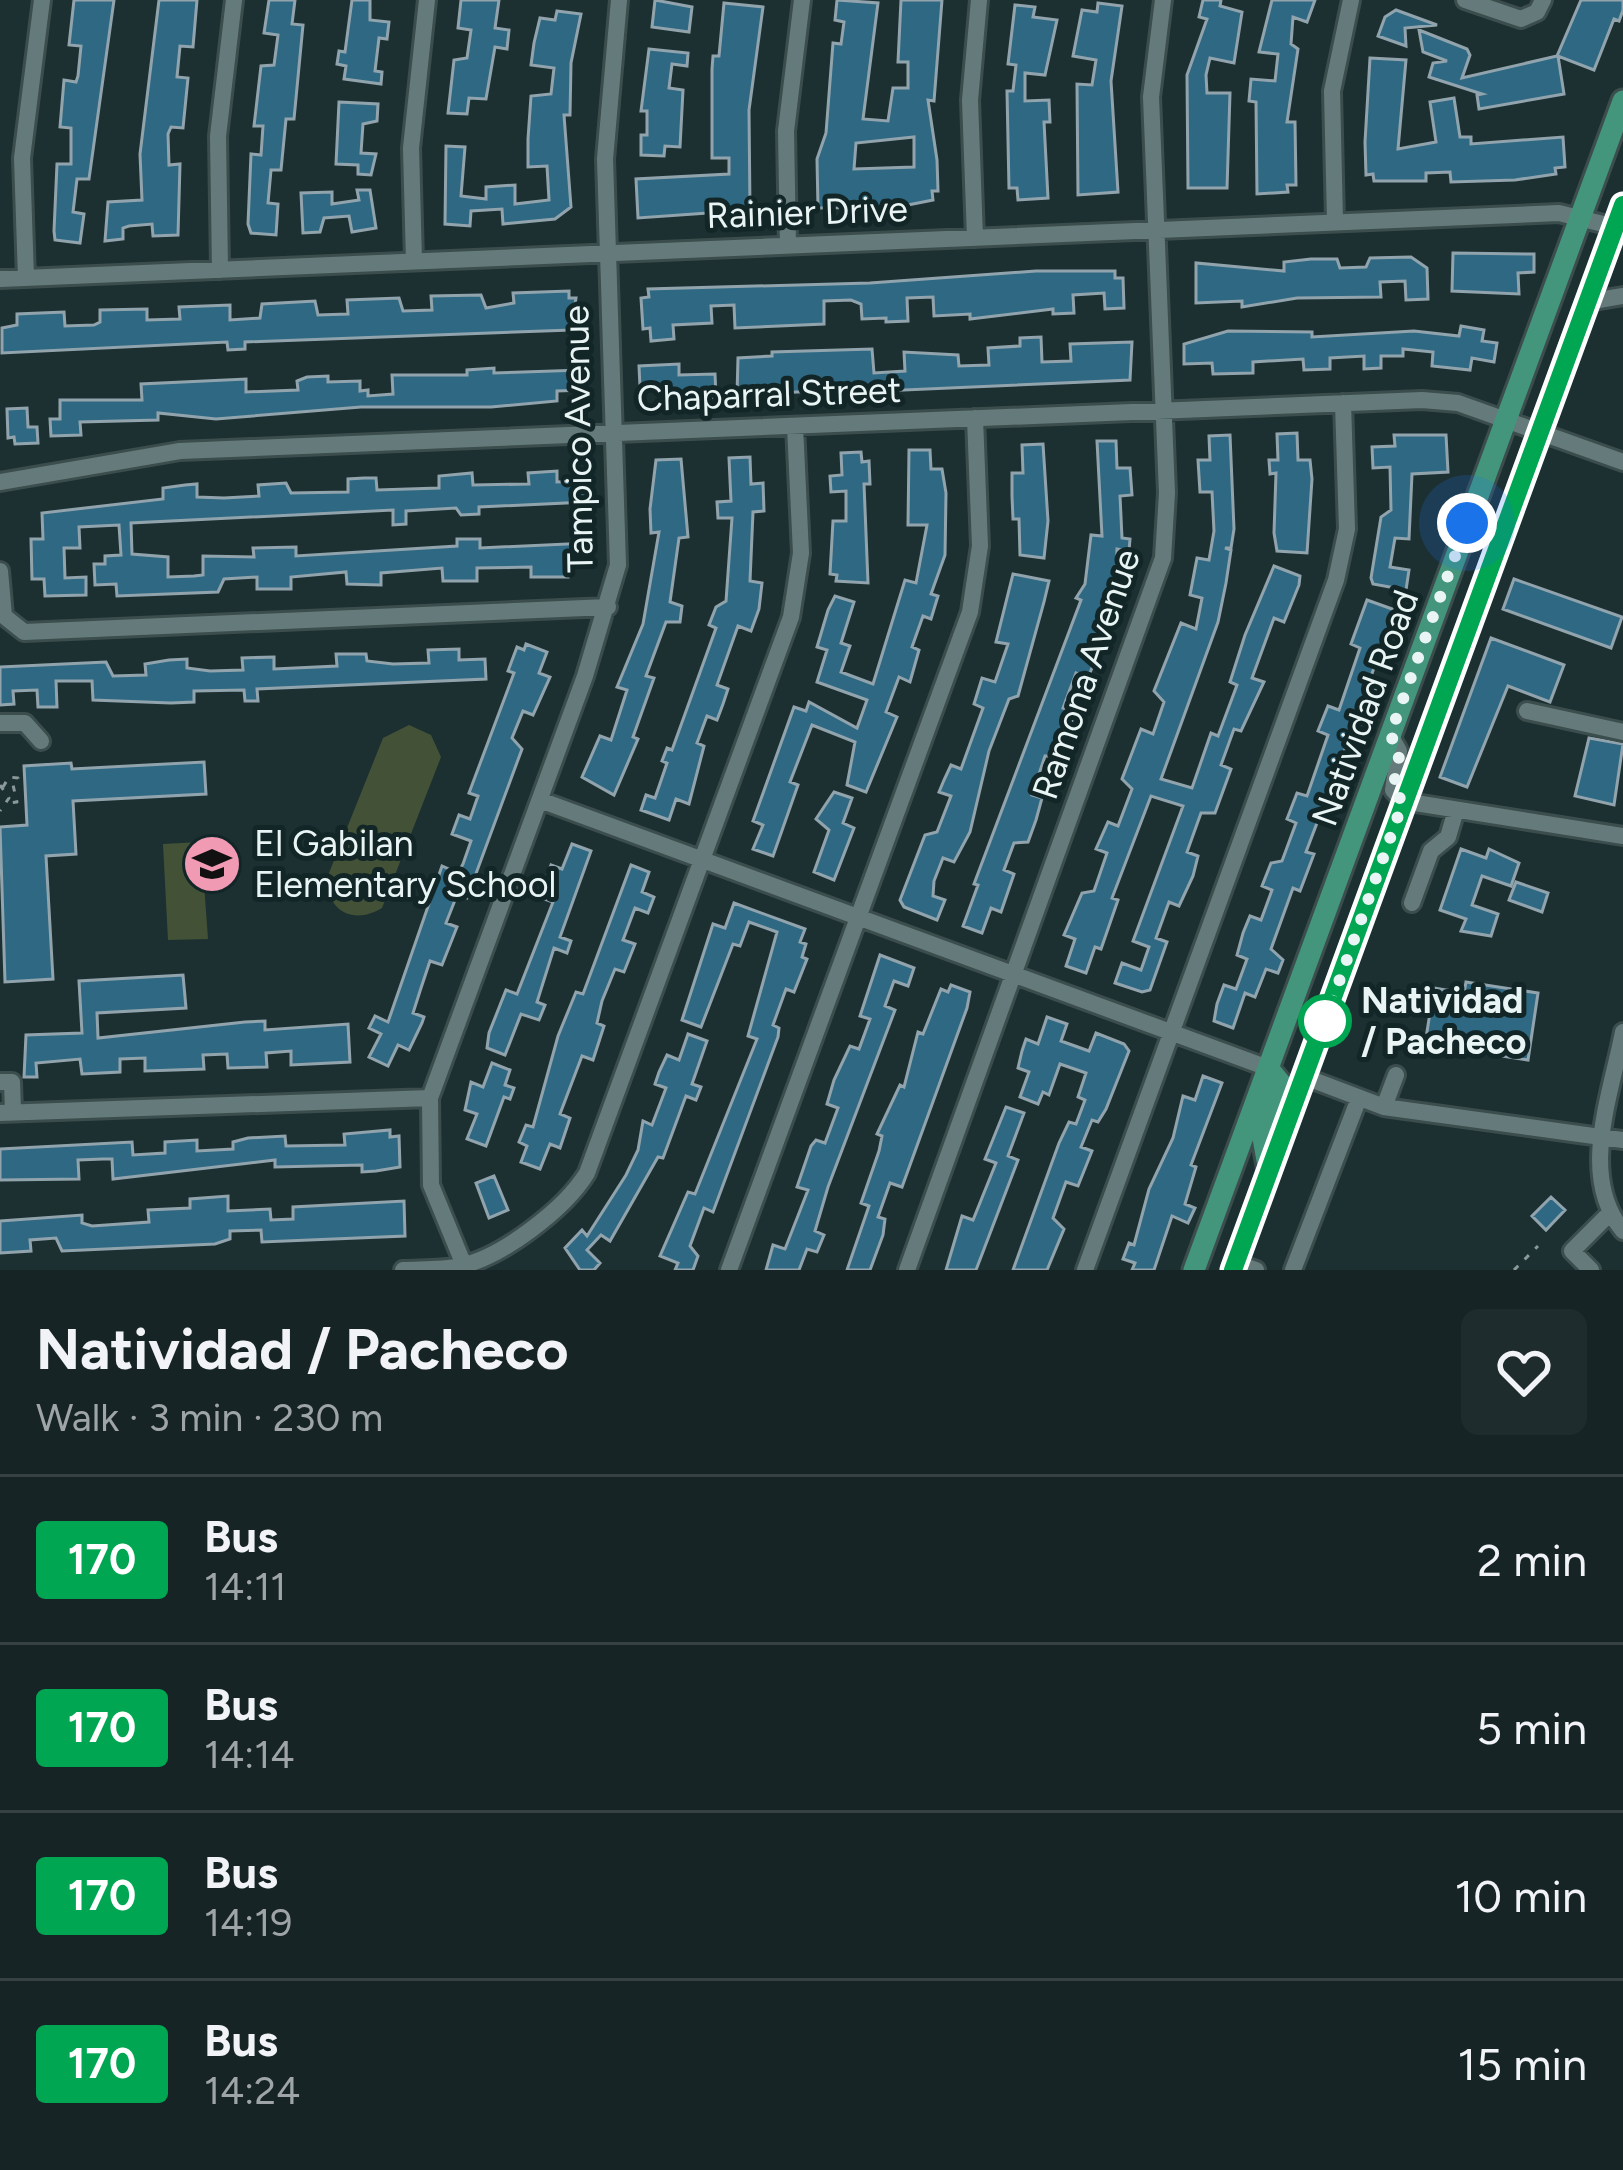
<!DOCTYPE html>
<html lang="en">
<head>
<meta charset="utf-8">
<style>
	:root { --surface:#162425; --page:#1f2c2d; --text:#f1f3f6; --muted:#9ea4a7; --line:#354142 }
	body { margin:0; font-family:Figtree,sans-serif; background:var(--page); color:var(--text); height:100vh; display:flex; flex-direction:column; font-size:45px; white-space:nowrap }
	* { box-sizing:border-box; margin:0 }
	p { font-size:39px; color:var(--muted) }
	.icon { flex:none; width:66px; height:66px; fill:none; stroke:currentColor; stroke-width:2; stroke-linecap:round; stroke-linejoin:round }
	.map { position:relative; height:1270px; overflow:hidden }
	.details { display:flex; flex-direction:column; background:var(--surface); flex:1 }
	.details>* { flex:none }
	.badge { padding:0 24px; border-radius:9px; font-size:42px; line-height:78px }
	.you { position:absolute; width:60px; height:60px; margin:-30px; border:9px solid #fff; border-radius:50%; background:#1a73e8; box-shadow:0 0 0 18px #1a73e833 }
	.map>.badge { position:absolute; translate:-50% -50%; box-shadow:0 0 0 6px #fff }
	.round { display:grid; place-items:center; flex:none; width:126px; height:126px; border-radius:18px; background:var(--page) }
	.summary { display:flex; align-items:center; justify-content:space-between; height:204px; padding:0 36px }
	h1 { font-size:57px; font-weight:700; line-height:90px }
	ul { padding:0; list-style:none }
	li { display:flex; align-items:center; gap:36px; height:168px; padding:0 36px; border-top:3px solid var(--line) }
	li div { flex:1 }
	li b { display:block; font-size:45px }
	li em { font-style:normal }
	li .badge { min-width:132px; font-weight:700; text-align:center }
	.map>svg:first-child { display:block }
</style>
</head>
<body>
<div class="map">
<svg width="1623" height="1270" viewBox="0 0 1623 1270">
	<rect width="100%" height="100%" fill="#1d3031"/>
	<path fill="#435237" d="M409,725L431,735L441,757L382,908C354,925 327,912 327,878L383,738Z
		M201,842L208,939L168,940L163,844Z"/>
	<path fill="#2e6882" stroke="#91a4ad" stroke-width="3" fill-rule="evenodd" d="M74,0H114L89,179H77L73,212L84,214L80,243L55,240L54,231L57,164H71V128L60,127L64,80L76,82L78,76L81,46L69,45Z
		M159,0H197L193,47L180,46L177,77L188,78L183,128L171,127L168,134L169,165L180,164L178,235L153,236L152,224L129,226L123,228V239L105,241L108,202L142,200L140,154Z
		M269,0H295L292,24L303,25L294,119H286L281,170H271L268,203L278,204L276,235L251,233L248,224L251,154L261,155L263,126H254L261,66L274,65L278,35L264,33Z
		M352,0H370V20L389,22L387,39L379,38L375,71L382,72L381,84L344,79L346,66L337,64L339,51L345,52Z
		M461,0H499L495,28L509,30L507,49L495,47L486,99L469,98L467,114L448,113L454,60L467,58L471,30L458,28Z
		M655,0L692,7L689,32L652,27Z
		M837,0L878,3L863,119L888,121L893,88H908V62H898L901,0H942L934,101L928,100L937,160L938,191H932L933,200L898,207L818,208L817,159L826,133L833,43L841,44L844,22L835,20ZM914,137V167L854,169L856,143Z
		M1203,0H1221L1220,6L1242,12L1234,63L1210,58L1206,75L1207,93H1230L1227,188H1188L1187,75L1207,19L1199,17Z
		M1272,0H1315L1307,22L1293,17L1291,44L1298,49L1287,122H1295L1296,185H1287L1288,192L1257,194L1256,102L1249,101L1251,79L1275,81L1278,54L1259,52Z
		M1581,0H1623V10L1619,21L1614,19L1594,70L1558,56L1564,94L1479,109L1477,95L1482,94L1429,77L1433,63L1447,61L1423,52L1419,30L1467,49L1470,55L1462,78L1557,56Z
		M724,3L763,7L749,110L750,210L638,218L636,179L729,174V158H712V69L713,56H719Z
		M1098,3L1122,6L1111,81L1118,192L1078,195L1077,84L1092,85L1096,60L1073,56L1082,10L1097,12Z
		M1015,5L1035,7L1033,17L1057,20L1045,75L1025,73V101L1049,100L1050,122H1044L1048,198L1018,200L1017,188H1009L1007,91H1013L1016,65L1008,64Z
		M1396,10L1437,25L1405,28L1406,46L1378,36L1385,17Z
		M557,11L581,14L571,63L570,115H564L571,207L555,219L503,224L502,209L471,211L470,226L445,224L446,146L465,147L461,196L486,199V187L515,185V204L549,200L547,166L528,167V139L531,96L551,94L554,68L531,65L534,43L540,18L555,20Z
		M649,49L688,53L687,66L672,64L669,88L683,90L680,147L665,146L664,156L641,155V135H647V111H641Z
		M1370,58L1406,60L1398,149L1436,142L1430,102L1454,98L1460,137H1471V144L1563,137L1565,167L1555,168L1556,174L1515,180L1451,182L1450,172L1426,173V181H1374L1373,174L1366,175L1365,142Z
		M339,102L378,104L377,121L363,124L361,153L376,154L371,175L358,174V165L336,164Z
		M357,190H370L376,228L352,232L349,216L324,218L320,232L303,233L301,193L332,192V204L359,200Z
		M1453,253L1534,254V272L1518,273L1519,294L1452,291Z
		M1411,257L1427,268L1428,299L1406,300L1405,281L1380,282L1381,297L1297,298L1242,307V301L1196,303V263L1284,271V262L1311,259H1337L1340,268L1366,267L1370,258Z
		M1036,271H1115V278H1123L1124,308L1105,309L1104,293L1073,295L1074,313L1053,314V309L970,319V314L934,316L933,297L907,298L908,321L886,322V318L862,319L861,304L851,300L824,301V324L735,328L734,305L711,306L712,323L673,325L674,339L651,341L650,328L643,329L641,298L649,297L648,289L870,283Z
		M569,291V298H576L571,330L245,342V349L228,350L227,342L2,353V328L17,325V314L64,312L65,326L94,325L100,322V310L147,309V320L180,319L179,307L230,305V320L260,318L262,304L315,301L318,315L348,314L347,300L399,298L403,311L432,310L431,296L481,295L486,308L514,303L513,293Z
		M1461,326L1484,330L1482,341L1497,343L1494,362L1472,358L1470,370L1432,366L1433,352L1403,349V356H1381V368L1364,369V356L1330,358V369L1304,370L1303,359L1253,362V373L1213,374L1212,363L1184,364V344L1228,331L1312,332V337L1414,331L1459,336Z
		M1041,337L1042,362L1071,361L1070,344L1132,342L1130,380L859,392V384L836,386V390L737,395L738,358L772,356V352L872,349L874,373L905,371L904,352L958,355L959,366L989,365L988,348L1020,346V338Z
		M679,364V375L715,374L716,397L668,398L667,386L640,387L639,366Z
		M494,368V373L582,370L583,390L557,391V401L491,407H361L216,419L158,413V420L80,422L81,435L51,436L50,419H60V400H142L141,384L246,379V392L298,390L297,381L307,377L328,376V382L360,381V391L368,390V396L393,394L392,375H467V370Z
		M27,408L28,427H37L38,443L15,444L14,437L8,438L7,409Z
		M1297,433L1298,460H1310L1312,479L1307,553L1277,551L1274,533L1276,473L1270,474L1269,460H1278L1277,434Z
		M1230,435L1234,529L1231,548H1225L1231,550L1226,583L1218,622L1161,779L1192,788L1211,733L1218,736L1237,685L1230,682L1245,635L1274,566L1300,576L1299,585L1284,622L1274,618L1252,678L1264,682L1241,731L1234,729L1221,765L1231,769L1215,813H1201L1187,852L1198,856L1193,876L1179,906L1169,902L1156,938L1167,942L1150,990L1142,992L1115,983L1122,963L1141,970L1149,947L1133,941L1183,806L1151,796L1112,898L1118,900L1101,949L1095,947L1086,973L1066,966L1075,939L1064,935L1082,893L1094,891L1107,853L1096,849L1108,822L1118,826L1132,789L1122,779L1141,729L1153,734L1164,702L1154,691L1181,623L1196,629L1202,598L1190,595L1197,558L1209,560L1214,531L1212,492H1200L1198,460H1210L1209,436Z
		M1394,435H1446L1448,472L1412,474L1409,539L1395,538L1390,567L1409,570L1406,590L1373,584L1371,578L1381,517L1391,510L1390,467L1373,468L1372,447L1395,446Z
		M1097,441H1116L1117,468H1130L1132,495L1120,496L1122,538L1130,539L1129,551L1117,549L1115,594L1102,642L1088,678L1076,673L1063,708L1074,712L1069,732L1060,756H1045L1032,795L1042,798L1036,820L1028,842L1014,843L1004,870L1014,874L1001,912L991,908L982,933L963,926L978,885L974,884L1081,600L1076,598L1085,584L1091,535L1102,536Z
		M1043,444L1048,521L1044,558L1020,555L1019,519H1013L1012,496V473H1023L1022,445Z
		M909,450H930L931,469H942L946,493L945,555L931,594L938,596L931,619L923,616L912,647L919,650L910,682L899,677L886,712L897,717L866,792L847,785L855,742L812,725L790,782L798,785L773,856L753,849L763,825L753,821L794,707L806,711L809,702L857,728L867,700L817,682L827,650L817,647L828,610L835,596L854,602L841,643L850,646L841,672L873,684L905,580L916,583L927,525H908Z
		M861,452L862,462L869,461L870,484H864L868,583L836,581L837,575L830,574L833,521H846V491L831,492L830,476L842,475L841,453Z
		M750,457L751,484L763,483L764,511L753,512L750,581L762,583L759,609L751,631L738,626L717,685L728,689L723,704L717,720L707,716L697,743L704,746L689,804L676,799L669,820L641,810L646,795L655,798L667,763L662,761L667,748L672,750L716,628L709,625L716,607L726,601L732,518H718L717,502L731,501L729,458Z
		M681,459L688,537L679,538L670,602L682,606L680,622H666L646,676L654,678L633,737L638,739L614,795L582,777L600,736L611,740L627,690L617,687L643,624L659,532L651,533L650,509L656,460Z
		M557,471V482L585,481L586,502L479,507V514L461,515L456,508L406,511V524L393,525V510L131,523L132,554L168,557V577L194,576L203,575V556L254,557L253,548L296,547V556L457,546V539H480V548L588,543L589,564L567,565L568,577H531V567L477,568V581H443L442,568L381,573V585L347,584L346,572L291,577V589H257V577L224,579L218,592L117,596L116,584L95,585L94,564H105V556L121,555L119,525L79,527L80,548H64L65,578L86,577V595L45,596L44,579H32L31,539H43L42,513L163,499V488L185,485L197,484V497L224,498L259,496L258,485L286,483L291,493L348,492V479L364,478H376L377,490L439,488V476L472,473L473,485L529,484L528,473Z
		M1013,574L1049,581L1044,602L1018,696L1009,699L989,751L970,832L954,862L943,858L934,881L933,896L945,900L937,920L904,907L900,900L925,835L937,832L951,796L939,792L944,780L951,765L961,769L983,708L974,704L982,678L995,682L1008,644L996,642Z
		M1514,579L1622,617L1611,648L1503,609Z
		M1367,600L1395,610L1381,651L1389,653L1383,668L1375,665L1367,688L1378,691L1365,725L1356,722L1353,728L1306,852L1314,854L1300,891L1293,888L1271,949L1283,960L1278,973L1266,969L1255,997L1245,993L1233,1028L1214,1021L1217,1004L1224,985L1236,989L1247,959L1237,955L1243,933L1250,916L1261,920L1272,890L1262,886L1271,863L1282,861L1296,823L1287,819L1297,793L1307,796L1328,735L1318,731L1328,706L1339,710L1360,648L1351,644Z
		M1491,638L1564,665L1550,702L1508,686L1467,787L1440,777Z
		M526,644L547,652L539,673L550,677L533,715L523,711L512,738L522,749L467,898L457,895L446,923L457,927L442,965L430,961L421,988L413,1013L424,1017L422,1023L409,1050L398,1045L388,1066L369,1057L381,1034L369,1028L375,1016L388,1022L442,866L458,873L463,864L471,841L452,834L459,815L470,819L478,796L469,793L514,673L508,671L517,647L524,650Z
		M459,649V660L485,659L486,679L257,689L258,701H245L244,690L194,691V702L171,703L93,700L92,681H56L57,707H38L37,690L13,691L14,704L0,705V667L106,662L113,676L146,675L145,664L169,660L187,659V668L210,671L243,670L242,658L274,657V669L337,666L336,654H366L367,661L393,664L429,663L428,650Z
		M1589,738L1623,744L1614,805L1575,796Z
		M204,762L206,794L73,801L76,854L46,856L53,979L5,982L0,827L27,825L24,766L71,763L72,769Z
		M834,792L852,798L843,823L854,828L834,880L814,872L829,830L816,819Z
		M572,844L591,851L560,937L571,941L567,953L554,948L537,1002L545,1005L539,1020L521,1014L505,1055L487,1048L489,1033L506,990L517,994L553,902L539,897L551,865L562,869Z
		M1461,849L1486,858L1489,849L1519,863L1511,886L1482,876L1472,905L1498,914L1491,936L1461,931L1466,919L1440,910Z
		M631,865L649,872L642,892L654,897L648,913L635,908L623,940L635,944L624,972L615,969L602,1001L597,1023L604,1026L593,1060L582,1056L560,1114L570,1118L560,1148L550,1144L540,1169L521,1162L527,1146L519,1142L526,1125L533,1127L558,1036L576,992L583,994Z
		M1516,882L1548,893L1542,912L1509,900Z
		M734,903L805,929L800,942L806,944L802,957L807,959L794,992L786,989L773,1025L779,1028L778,1037L713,1212L704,1208L690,1246L698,1256L693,1270H675L678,1263L660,1256L688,1192L695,1194L757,1039L748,1036L777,932L749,922L740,946L733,944L701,1027L682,1020L713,924L725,928Z
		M880,955L914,968L908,986L894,981L885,1006L895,1010L828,1187L815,1231L824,1235L817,1252L807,1249L799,1270H766L773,1245L785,1249L808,1190L797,1187L811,1146L816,1140L825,1143L838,1108L827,1104L834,1080L850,1046L859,1049L870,1019L860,1016Z
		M183,975L186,1008L97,1013L98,1038L245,1022L265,1021V1030L348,1024L350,1062L291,1065V1051L266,1053L267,1067L228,1068L227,1054L203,1055L204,1069L145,1071V1058L120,1059V1072L82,1074L80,1059L36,1063L37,1077H24L26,1035L82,1033L79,981Z
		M1466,982L1538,993L1528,1060L1425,1044L1434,988L1464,993Z
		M951,985L970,992L967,1008L902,1187L890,1183L878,1217L885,1219L883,1235L870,1270H847L869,1206L861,1203L879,1151L882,1136L877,1134L900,1085L904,1087L918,1032L923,1034L941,989L948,992Z
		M1047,1017L1067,1024L1061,1041L1089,1051L1096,1033L1124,1044L1129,1051L1106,1109L1098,1122L1092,1120L1081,1147L1092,1151L1078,1186L1066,1182L1053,1218L1064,1229L1047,1270H1013L1059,1143L1069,1122L1076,1124L1085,1100L1078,1097L1086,1073L1060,1064L1049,1095L1043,1092L1038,1104L1020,1097L1029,1072L1018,1068L1022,1051L1026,1039L1038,1044Z
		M688,1034L707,1041L692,1084L701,1087L696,1100L686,1096L663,1158L658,1157L610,1241L601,1235L587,1250L600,1263L594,1270H580L565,1248L582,1230L587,1236L626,1175L638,1150L643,1121L652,1125L666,1088L655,1084L659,1072L667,1055L679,1060Z
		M492,1063L510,1070L505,1085L514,1088L510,1099L504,1097L486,1146L467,1139L477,1114L465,1110L471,1082L483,1087Z
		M1203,1076L1222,1083L1191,1165L1196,1167L1185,1204L1195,1208L1188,1223L1172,1216L1154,1270H1132L1135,1263L1123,1259L1129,1243L1134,1245L1149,1189L1173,1138L1183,1096L1195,1100Z
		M1006,1107L1024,1113L1008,1156L1018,1160L976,1270H946L962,1216L973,1220L996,1163L985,1159Z
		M390,1130V1137L399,1136L400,1167L376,1171L362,1172V1165L275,1167V1160L113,1179L112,1159H103L78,1160L79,1179L0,1180V1149L132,1142L133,1155L165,1153V1142L197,1140V1151L233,1149V1142L248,1138L285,1136L286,1146L345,1145L344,1134Z
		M494,1176L508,1210L489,1218L476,1183Z
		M228,1196V1211L270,1209L271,1220L293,1219V1207L404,1201L405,1236L262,1242L261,1230L230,1231V1239L215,1244L62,1251L56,1238L30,1240L31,1251L0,1253V1221L82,1215V1223L92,1226L149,1222L148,1210L190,1208V1199Z
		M1551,1197L1565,1210L1546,1230L1532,1216Z"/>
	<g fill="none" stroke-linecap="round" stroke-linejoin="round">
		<g stroke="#3c4d4d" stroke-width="22">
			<path id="minor" d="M1465,0L1521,19L1537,12L1543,0
				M1335,221L1332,91L1351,0
				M975,238L970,100L979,0
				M788,246L786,131L802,0
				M414,261L411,148L427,0
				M220,270L218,136L234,0
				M26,278L22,158L42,0
				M0,279L1559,213L1615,227
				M1587,302L1623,296
				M0,482L180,451L1422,400L1458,403L1623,462
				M0,571L4,616L24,632L608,607
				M1527,711L1623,732
				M0,723H25L41,741
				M1390,735L1399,751L1393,790L1403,801L1623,836
				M540,800L1268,1068
				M1412,903L1431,851L1448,837L1456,810
				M1623,1032C1611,1095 1578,1177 1623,1231
				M1305,1077L1384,1107L1623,1140
				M0,1082H12L13,1112
				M1384,1107L1396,1075
				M0,1113L430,1098
				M1236,1263L1256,1270
				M403,1270C422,1269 442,1270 460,1266C501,1258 565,1209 587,1173L791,617L801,553L795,426
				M466,1270L431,1185L430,1098L585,676L618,565L605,159L619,0
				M729,1270L970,612L980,546L975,418
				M907,1270L1163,558L1167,493L1151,97L1163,0
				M1085,1270L1336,580L1347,529L1343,403
				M1293,1270L1359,1098
				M1591,1270L1572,1251L1610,1213"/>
		</g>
		<g stroke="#3c4d4d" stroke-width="27">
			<path id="major" d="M1268,1068L1282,1085L1263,1138L1269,1171
				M1194,1270L1623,101
				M1233,1270L1623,205"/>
		</g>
		<path stroke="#8a9999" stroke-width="3" stroke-dasharray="6 9" stroke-linecap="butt" d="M0,785L9,798L0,811
			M3,787L9,777L18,778L13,785L17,802L8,803
			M1514,1270L1538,1246"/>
		<use href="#minor" stroke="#657b7b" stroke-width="16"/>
		<use href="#major" stroke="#43967b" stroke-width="21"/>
	</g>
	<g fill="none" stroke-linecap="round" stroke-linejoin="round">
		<g stroke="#fff" stroke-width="27">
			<path id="line" d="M1233,1270L1623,205"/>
		</g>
		<use href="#line" stroke="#00a651" stroke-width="18"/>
		<path stroke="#e9f4f4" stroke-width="12" stroke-dasharray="0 21.6" d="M1325,1021L1403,802L1393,790L1400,751L1390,735L1467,523"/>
	</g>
	<defs>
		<g id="school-disc" transform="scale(3)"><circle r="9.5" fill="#f09ab4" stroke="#132627"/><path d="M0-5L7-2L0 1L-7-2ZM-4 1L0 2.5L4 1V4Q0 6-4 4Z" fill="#111"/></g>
	</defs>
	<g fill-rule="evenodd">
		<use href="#school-disc" x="212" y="864"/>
	</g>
	<circle fill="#fff" stroke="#00a651" stroke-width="6" cx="1325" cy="1021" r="24"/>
	<g text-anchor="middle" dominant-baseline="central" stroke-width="10" stroke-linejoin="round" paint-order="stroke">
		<g font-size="36" fill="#e9f4f4" stroke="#132627">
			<text transform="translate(807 212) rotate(-2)">Rainier Drive</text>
			<text transform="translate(769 394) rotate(-2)">Chaparral Street</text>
			<text transform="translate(578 439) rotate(-91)">Tampico Avenue</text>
			<text transform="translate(1086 674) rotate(-71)">Ramona Avenue</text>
			<text transform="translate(1365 708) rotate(-70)">Natividad Road</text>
		</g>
		<g font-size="36" fill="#e9f4f4" stroke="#132627" text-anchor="start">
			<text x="254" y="843">El Gabilan<tspan x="254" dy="41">Elementary School</tspan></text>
		</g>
		<g font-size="36" font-weight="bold" fill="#e9f4f4" stroke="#132627" text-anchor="start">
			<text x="1361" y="1000">Natividad<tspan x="1361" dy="41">/ Pacheco</tspan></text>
		</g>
	</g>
</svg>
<div class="you" style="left:1467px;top:523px"></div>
</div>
<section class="details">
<div class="summary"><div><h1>Natividad / Pacheco</h1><p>Walk · 3 min · 230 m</p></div><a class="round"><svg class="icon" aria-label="heart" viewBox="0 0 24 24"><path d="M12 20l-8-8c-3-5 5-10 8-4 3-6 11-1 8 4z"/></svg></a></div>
<ul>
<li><span class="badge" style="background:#00a651;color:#fff">170</span><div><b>Bus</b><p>14:11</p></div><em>2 min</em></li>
<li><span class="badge" style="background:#00a651;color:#fff">170</span><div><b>Bus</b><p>14:14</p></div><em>5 min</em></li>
<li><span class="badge" style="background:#00a651;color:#fff">170</span><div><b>Bus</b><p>14:19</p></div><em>10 min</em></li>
<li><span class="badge" style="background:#00a651;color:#fff">170</span><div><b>Bus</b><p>14:24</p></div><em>15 min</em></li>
</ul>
</section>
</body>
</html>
